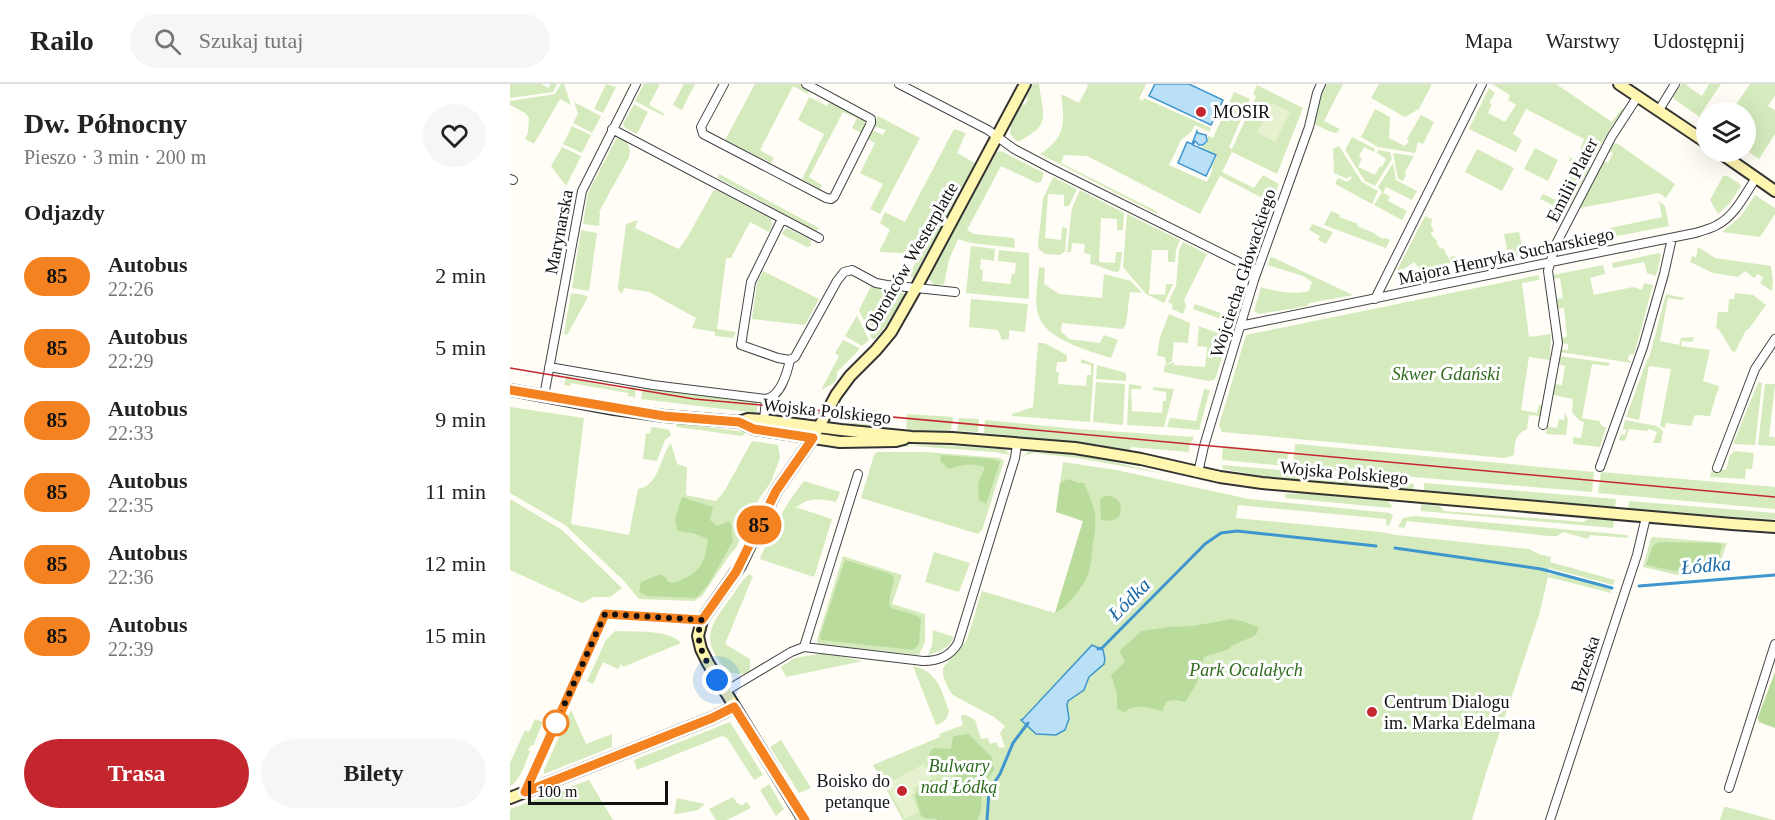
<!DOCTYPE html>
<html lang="pl">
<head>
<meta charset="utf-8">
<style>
	:root { --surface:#fff; --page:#f6f6f6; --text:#222; --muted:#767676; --line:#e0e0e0; --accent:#c4262e }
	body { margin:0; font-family:Georgia,serif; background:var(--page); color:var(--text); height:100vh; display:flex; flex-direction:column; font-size:22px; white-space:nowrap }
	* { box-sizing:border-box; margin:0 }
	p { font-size:20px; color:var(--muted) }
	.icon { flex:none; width:33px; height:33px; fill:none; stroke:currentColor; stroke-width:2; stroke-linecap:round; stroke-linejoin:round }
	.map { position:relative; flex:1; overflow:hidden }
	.drawer { display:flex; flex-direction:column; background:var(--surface); width:510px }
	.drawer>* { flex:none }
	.badge { padding:0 12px; border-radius:20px; font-size:21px; line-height:39px }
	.tools { position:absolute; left:1186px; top:18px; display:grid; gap:12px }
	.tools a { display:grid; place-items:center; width:60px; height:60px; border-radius:50%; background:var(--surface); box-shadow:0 6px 24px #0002; font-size:30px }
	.scale { position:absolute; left:18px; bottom:15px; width:140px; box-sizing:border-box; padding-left:6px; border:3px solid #111; border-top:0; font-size:16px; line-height:21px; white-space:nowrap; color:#111; -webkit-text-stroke:4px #fff; paint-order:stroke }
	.you { position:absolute; width:30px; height:30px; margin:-15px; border:4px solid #fff; border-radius:50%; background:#1a73e8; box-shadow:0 0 0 9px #1a73e833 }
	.map>.badge { position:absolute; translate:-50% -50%; box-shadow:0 0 0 3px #fff }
	h2 { padding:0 24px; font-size:22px; line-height:54px }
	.round { display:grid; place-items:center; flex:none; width:63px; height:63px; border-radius:32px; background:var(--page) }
	.summary { display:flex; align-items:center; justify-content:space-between; height:102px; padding:0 24px }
	h1 { font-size:28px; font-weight:800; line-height:45px }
	.cta { display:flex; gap:12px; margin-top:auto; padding:12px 24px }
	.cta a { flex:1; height:69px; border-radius:36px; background:var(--accent); color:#fff; font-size:24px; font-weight:800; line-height:69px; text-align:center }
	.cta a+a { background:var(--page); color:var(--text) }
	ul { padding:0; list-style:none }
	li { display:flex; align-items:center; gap:18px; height:72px; padding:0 24px }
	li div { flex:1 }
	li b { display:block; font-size:22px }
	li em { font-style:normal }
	li .badge { min-width:66px; font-weight:700; text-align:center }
	header { display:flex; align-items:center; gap:36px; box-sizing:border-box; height:84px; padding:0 30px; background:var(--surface); border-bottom:2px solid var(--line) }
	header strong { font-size:28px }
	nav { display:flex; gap:33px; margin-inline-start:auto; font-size:21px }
	.search { width:420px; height:54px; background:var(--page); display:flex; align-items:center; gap:15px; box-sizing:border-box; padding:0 21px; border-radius:33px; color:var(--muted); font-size:22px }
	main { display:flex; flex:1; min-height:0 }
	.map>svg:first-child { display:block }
</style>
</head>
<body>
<header>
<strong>Railo</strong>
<div class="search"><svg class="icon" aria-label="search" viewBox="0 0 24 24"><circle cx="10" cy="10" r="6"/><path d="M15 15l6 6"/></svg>Szukaj tutaj</div>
<nav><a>Mapa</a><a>Warstwy</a><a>Udostępnij</a></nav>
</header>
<main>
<section class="drawer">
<div class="summary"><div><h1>Dw. Północny</h1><p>Pieszo · 3 min · 200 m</p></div><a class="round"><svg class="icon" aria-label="heart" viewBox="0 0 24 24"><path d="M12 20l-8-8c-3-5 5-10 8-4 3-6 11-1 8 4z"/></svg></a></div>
<h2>Odjazdy</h2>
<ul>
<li><span class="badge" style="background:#f58220;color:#111">85</span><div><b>Autobus</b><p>22:26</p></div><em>2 min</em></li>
<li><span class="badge" style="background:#f58220;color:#111">85</span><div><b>Autobus</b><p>22:29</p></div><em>5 min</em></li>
<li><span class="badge" style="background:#f58220;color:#111">85</span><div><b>Autobus</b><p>22:33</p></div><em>9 min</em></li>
<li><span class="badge" style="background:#f58220;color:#111">85</span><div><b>Autobus</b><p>22:35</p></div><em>11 min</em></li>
<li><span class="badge" style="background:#f58220;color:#111">85</span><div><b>Autobus</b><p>22:36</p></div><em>12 min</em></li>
<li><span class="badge" style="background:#f58220;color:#111">85</span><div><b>Autobus</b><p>22:39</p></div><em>15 min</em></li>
</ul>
<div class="cta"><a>Trasa</a><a>Bilety</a></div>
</section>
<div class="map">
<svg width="1265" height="736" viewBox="0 0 1265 736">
	<rect width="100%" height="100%" fill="#fffdf5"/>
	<path fill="#d5ebbd" d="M0,0H31L38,4L41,0H47L43,8L0,14Z
		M51,0H54L61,21L50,15L24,60L15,55L18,49L19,34L15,29L0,21V17L45,10Z
		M96,0L106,3L93,29L84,25Z
		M134,0H150L139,21L153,29L154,32L125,17Z
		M174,0H185L172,26L163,21Z
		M245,0H291L300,4L298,10L283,2L250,66L264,74L261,79L215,56Z
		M523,0H529C533,33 542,40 508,58L500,50L501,41L512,20L515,21L518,15L516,14Z
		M576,0H636L629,15L633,17L634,14L701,44L700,48L685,41L681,48L671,56L659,81L697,98L703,85L701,84L707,71L691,63L697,59L698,52L703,54L724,8L740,15L719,63L722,65L746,12L743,10L747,1L793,24L767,90L722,68L712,88L744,104L753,91L769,100L762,119L710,92L690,130L577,72L554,71L551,79L648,128L647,130L530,70C556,53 555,39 551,10L569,19L578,2Z
		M815,0H833L814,37L830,45L826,49L819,47L804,40L811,11Z
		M869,0H922L909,25L895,33L861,14Z
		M982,0H1046L1102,38L1112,24L1114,26L1101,43L1083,75L1069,68L1074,55L1016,25L1003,50L1012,56L1006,68L959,45L979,4L985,9L979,19L982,20L978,29L995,38L1006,21L998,16L1000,11Z
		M1171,0H1177V2L1192,12L1199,0H1211L1190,31L1197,36V38L1164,15L1163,13Z
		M1240,0H1265V11L1258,22L1265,26V50L1249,75L1236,66V28H1221Z
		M299,13L317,22L321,16L354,34L356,39L353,50L342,44L347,34L333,28L299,93L312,101L310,105L292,95L314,50L288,36Z
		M64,18L91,32L82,49L63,39L68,30Z
		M124,20L138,28L127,50L115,44L113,40Z
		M865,25L880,33L879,54L895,62L899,57L897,55L898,53L911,31L924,38L913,60L908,58L905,69L868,63L851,53Z
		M368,32L410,54L370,130L360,125L373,100L350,89L365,59L357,55L362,46L373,51L376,46L363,42Z
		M62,42L81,51L72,69L53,60Z
		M444,45L456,49L447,69L465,79L403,194L399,192L410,170L369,168L380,146L370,139L375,128L395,138Z
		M109,52L116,56L120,66L119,73L89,128L90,129L89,142L73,140L78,109L107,53Z
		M842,53L865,65L864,68L854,63L849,72L852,74L848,83L865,91L870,82L872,83L876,75L867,69L868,66L880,68L882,75L865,102L855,97L835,66Z
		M1104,59L1108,60L1165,100L1156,114L1149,109L1070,124L1094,77L1098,79L1103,69L1099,67Z
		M829,62L852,98L868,107L862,120L825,100L828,94L837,98L842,94L839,92L838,95L824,89L823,65Z
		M52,63L71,72L56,102L41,82Z
		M1025,64L1048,76L1038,97L1014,85Z
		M967,65L1004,84L992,107L955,88Z
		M491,67L534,89L531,98L527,99L491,82L457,146L464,150L504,154L505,164L461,159L448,155L439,176L434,200L425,202L419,195L420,190L487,68Z
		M883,69L904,72L895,88L896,91L893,97L888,95Z
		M1053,70L1080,83L1059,123L1052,119L1049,124L1030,115L1033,110L1048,117L1066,81L1059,77L1060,74Z
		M883,79L886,96L907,107L902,116L876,103L873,109L880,112L878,117L897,127L892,136L864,121L872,108L868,103Z
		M209,90L309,144L306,147L208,94Z
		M1213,92H1217L1230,100L1231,102L1220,119L1208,130L1200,116Z
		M543,93L567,105L559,122H554V111L538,110L535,154L551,156L552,143L557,144L555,167L550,171L535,170L529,165L528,161L533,115Z
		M206,106L261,135L262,142L259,148L240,138L221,174H216L207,245L226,248L223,254L205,252V248L182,244L186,234L139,208L114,204L112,210L109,207L108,203L116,140L128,136L125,144L169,165L178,152L203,107Z
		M570,106L614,129L613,146H607V135L591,134L589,178L605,179L606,168H612L610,184L608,188C597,187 590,181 580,180L581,171L574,169L575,160L562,159L561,168H557L562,124Z
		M1245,111L1265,124V130L1250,153L1212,148L1231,132Z
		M1149,117L1155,122L1159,142L1102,153L1100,144L1152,133Z
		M821,127L830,131L829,133L848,140L847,142L866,150V151L873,155L875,154L880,156L876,164L814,141Z
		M617,130L670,156L666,166L665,178H658V166H642L639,210L655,211L656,200H663L654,219L636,210L613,183Z
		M915,132L922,135L921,141L924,147L920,149L928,158L926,159L931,165L933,164L939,175L943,171L945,173L953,175V176L911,186L904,178L884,192Z
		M802,140L823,148L816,160L808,156L810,152L799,146Z
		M277,144L301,156V162L297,163L273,151L272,148Z
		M71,146L87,149L79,207L62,204Z
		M1009,148L1012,162L1022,167L1021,170L999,175L994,150Z
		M673,158L697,170L674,216L676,222L673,230L662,225V220L658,218L666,202L669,166Z
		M461,162L485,165L484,177L471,175L470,185L473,186L472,197L500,200L502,190H505L506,179L488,177L489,166L519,169V215L456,209Z
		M1188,163L1205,174L1261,182L1263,197L1262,207L1250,199L1253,194L1248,190L1244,194L1235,187L1228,193L1203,189L1180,178L1182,172L1186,174Z
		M1149,169L1151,171L1146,192L1137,189L1134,178L1103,184L1102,179Z
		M762,173L843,211L799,219L797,222L749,230L744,227L751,203C767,208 783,211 799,207L802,198L793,192L758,181L760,174Z
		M1093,181L1095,190L1080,194L1084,211L1123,203L1132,206L1134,199L1143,201L1124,271L1119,270L1118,276L1122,279L1050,268V265L1058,266V260L1051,259L1050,254L1057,253L1054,224L1047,225L1046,215L1053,214L1050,194L1043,195V191Z
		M529,183L535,184L534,200L549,210L592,214L594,190L621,197L632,209L620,208L616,240L613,245L552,239L551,247L559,255L590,259L594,251L608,256L601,274C578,266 535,256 528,230C524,216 528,197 529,183Z
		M253,187L309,215L295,241L242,235L247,199Z
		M1029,191V196L1012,199L1019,253L1041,250L1040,276L1019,273L1011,326L1027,329L1029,321H1033L1030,332L1019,331L1017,345C1004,351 1005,359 1004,371L995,374L712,348L709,341L736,251Z
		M362,200L371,206L389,207L395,211L376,242L365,255H362L349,226Z
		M733,201L734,202L720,245H714L717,237L683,225L685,220L722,233Z
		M61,209L74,211L78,213L57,251L54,250Z
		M1225,209L1243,211L1256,221L1238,246H1236L1225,268L1222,267L1208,244L1206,245L1208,228H1218L1219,215H1224Z
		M1156,210L1174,214L1173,216L1158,214L1150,257L1169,261L1171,254L1184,253L1182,258L1172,257L1171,262L1200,266L1193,297L1209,302L1208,308H1207L1200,332L1185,331L1181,342L1156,339L1155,344L1150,342L1161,285L1139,282L1129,336L1116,333L1137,276L1139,274Z
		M461,215L518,220L515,248L499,246V255L492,256L488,246L459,243Z
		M659,230L680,239L678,259L664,258L662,277L656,281L655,273L647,272L650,253Z
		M347,231L359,256L352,262L335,252Z
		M689,242L718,253L706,293L704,296L698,297L654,288V282L664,278V281L695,283L697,263L687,262Z
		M333,256L349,264V266L327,288C328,300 321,300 311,306L329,272L325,269Z
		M528,259H534L557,271V278H547L546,288H549L548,300L576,302L577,291H581V281L571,279V275L584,280L580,338L502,332V330L523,323Z
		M1049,272L1100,279L1098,282L1082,280L1072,334L1089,337L1092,342L1096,343L1090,363L1063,360V353L1071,354L1074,338L1070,337L1062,328L1063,315L1043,311L1045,300L1052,301L1055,282L1048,280Z
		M587,281L616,289V297L586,295Z
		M56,292L62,293V295L118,306L119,303L126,304L125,313L118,312V309L61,299L60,302L54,301Z
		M586,298L615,300L613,341L583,338Z
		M1250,298L1252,299L1245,361L1223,360L1248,299Z
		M619,300L632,302L631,305H621L622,327L652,329L653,317H656V308L643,306V303L664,305L654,343L617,341Z
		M1255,300H1265L1259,353H1265V362L1248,361Z
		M133,302L245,317L247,319V329L131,315Z
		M694,305L700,306L689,346L657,343L660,334L686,337Z
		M0,323L74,334L61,440L119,451L128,405C148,403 150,374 160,360L161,359L167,380L177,383L176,411L206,417L215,406L242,357L268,361L270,374L261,398L249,415L226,464L221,469L196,506L192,512L184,517L129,515L114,497L55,441L0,409Z
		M342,325L373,327L372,341L369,344L340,341Z
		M1055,329L1058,336L1056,351L1036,350L1037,342L1047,344L1049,335L1054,336Z
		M397,330L443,333L441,346L438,350L398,346L396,343Z
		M449,334L469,335L468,348L447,347Z
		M475,336L568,345L684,353L682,358H680L679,368L621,363L620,368L494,354V351L474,349Z
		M1115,336L1147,342L1153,347L1151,359H1143L1147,348L1139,345L1137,347L1119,345L1115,357L1109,356L1111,350L1115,351L1116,346L1113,345Z
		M165,339L236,348L232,352L167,343Z
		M143,343L159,346L161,351L155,356L147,377L133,375L136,349L140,350L141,344Z
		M787,360L1084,388L1082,408L785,383L783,381L785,361Z
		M431,361L491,365L496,366L500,371L485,368L403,362L370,364L369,362Z
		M713,362L778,368L777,380L776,382L713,376L712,374Z
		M1225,367L1244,369L1242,385H1236L1235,395L1200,393L1202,385L1216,386L1220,371Z
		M367,368H415L490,374L494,377L472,446L468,450L351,414L364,371Z
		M518,368L559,370L587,374L655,390L568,374L523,369L513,372Z
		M553,378L606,386L739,415L880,429L883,432L879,442L876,441V435L728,421L726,434L871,448L886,451L1019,465L1031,471L1041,473L1040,478L1105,496L1103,501L1039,484L1038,490L1050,491L1099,505L1101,506V509L1038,493L1029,531L976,689L962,736H393L363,681L430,653L429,650L453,641L451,634L452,631H456L465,636L471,655L478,654L480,660L486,658L489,664L495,663L490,649L495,642L484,633L443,611C438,605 432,593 433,585C433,582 453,563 456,557C463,541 466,523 472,507L545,529L573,437L546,428Z
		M712,381L897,397V399L904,400V406L764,394L713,385Z
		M1091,388L1265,403V425L1088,409Z
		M294,397L330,408L326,418C313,415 298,413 287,423L282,422L322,435L304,493L250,475C262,445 274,422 294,397Z
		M914,399L1106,415L1105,424L914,407Z
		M797,409L876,415L882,422L881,424L775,414V410Z
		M0,415L52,446L112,504L100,513H84L72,519L0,486Z
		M1119,417L1265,429V435L1220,434L1118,426Z
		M911,420L930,422L934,427L1073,438L1080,434L1104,436L1103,444L911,427Z
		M905,432L1117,451L1118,454L1080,451L1078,455L1053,448L1047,452H1039L897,437L894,444L888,443L893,434Z
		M1143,453L1217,459L1207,488L1175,489L1172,492L1133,483L1141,454Z
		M424,468L460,479L449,508L415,498Z
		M333,472L392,491L382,520L415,530V558L409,571L308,560L307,556Z
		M239,490L243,492L215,560L240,575V587L234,590L219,589C189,556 198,544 222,512C227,505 232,496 239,490Z
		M423,546L444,553C439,564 429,568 418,571L422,561Z
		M105,547C123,548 159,545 171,559L113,583L111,580L108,585L93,578L83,600L77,597L96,556Z
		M314,569L353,577L276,593L271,583L285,574Z
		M403,582C428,587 431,606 439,627C437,636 434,638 426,641Z
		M61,626L76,660L102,650V663L34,690V686Z
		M25,635L33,638L23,662L21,661L18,666L20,667C15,679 11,696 0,702V679L15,646L19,648Z
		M220,638L253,691L244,696L217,654L212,652L127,686L124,676Z
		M271,656L301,704L289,709L260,663Z
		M79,696L103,736H0V725Z
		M259,700L274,725L266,732L250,706Z
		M223,713L227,719L232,721L237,718L241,724L217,736H206L199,725Z
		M167,714L195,720L188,726L167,730L164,729Z
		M1214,723H1217L1263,736H1210Z"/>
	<path fill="#b9dc9c" d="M431,371L483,375L490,378L476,420L469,416L468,400L475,383C462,379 452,380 439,385L430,377Z
		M559,395L569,399H574C578,409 583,419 585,430C586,439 585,449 583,458C581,481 581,492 566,510C559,518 555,524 545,529L573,437L546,428L550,399Z
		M595,412C609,411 614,422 609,433L602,437L591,436L590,415Z
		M172,413L203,423L200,436L207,442L220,437C223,443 221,450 223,457L198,501L186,514L137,512L129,508L131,498L151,490L155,493L158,498C166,500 168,497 175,494C193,486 196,473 198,455L183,449L167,447L165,435Z
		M1150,458L1209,459L1212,461L1206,485L1201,487L1177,485L1164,487L1136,481L1143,461Z
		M335,476L378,489L384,493C383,503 378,514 380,523C390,528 404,528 411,535L409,560L403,566L311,556L310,552Z
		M721,535L732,537L748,543L747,549L742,553L723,561L719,565L694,573L687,599L675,618L665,616L657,617L652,627C640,624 624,618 614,629L607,624V609L601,591L614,579V575L609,567L632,547L659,543L683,542Z
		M1265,588V644L1249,638L1248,633Z
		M459,650L482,673L484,686L472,703L471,727L467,736H427L426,734L418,735L411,732L405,711L409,705L421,696L434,707L441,706L447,694L440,688L422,680L419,670L423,664L441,665L443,652Z"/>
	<path fill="#e6f2cf" d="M762,19L780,28L765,58L747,49Z
		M414,680L422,695L403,705L405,709L401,711L409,727L395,735L376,700Z"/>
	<path fill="#b9e0f7" stroke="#3f96cf" stroke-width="1.5" d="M645,0H679L713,16L701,41L639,12Z
		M687,47L688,49L696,51L697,57L693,61H689L685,57L683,61L706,71L696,92L668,79L677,58L682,60Z
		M582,561L593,566L595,575L594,580L579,593L574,606L558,617L557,621L559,635L555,646L546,651L526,650L511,636L513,635Z"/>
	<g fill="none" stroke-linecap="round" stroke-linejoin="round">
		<path stroke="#3f96cf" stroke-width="3" d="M885,464L1031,485L1102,504
			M1129,502L1265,491
			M588,565L592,564L695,460L711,449L727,447L866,462
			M477,736L479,707L482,702L490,690L503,659L518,639"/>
		<g stroke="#444" stroke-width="10">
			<path id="street" d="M214,0L191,43L193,50L316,114L321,115L324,113L361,39V35L296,0
				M389,0L478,46L504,65L542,85L747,187
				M1149,26L1165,0
				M102,45L309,154
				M0,95L3,96
				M272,135L241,198L231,261L268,274L280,276
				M865,215L972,0
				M730,242C881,212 1033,179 1185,149C1192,147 1200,145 1207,141C1225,132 1235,110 1246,94
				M39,283L143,301L256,315
				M34,312L72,107L126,0
				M254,336L256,315C271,312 277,289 280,276L285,273L327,197L334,188L342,186L366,199L377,201L445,208
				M1033,341L1048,259L1038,187L1045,162L1102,52L1128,12
				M1090,383L1133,263L1154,190L1162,154
				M1207,384L1245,285L1265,255
				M688,389L694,362L744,196L799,43L807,9L811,0
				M294,563L348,390
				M214,608L281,568L294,563L413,577C428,577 440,573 448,559L505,374L507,360
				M1219,704L1265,560
				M15,708L95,530L192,536
				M1040,736L1127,471L1136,433"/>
		</g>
		<g stroke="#333" stroke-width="14">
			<path id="secondary" d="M1109,0L1197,59
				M1209,68L1265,107
				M0,306L104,325L154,332L229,338L244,345L330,358L386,357L394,355
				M229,338L238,335L254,336L331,346L402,353L442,354L565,364L631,375L710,393L752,399L1222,440L1265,443
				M0,714L202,634L224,623
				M294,736L198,579L191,565L188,552L192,536L230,482L266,407L303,354L326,311L340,292L366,266L381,248L406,204L515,0"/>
		</g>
		<use href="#street" stroke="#fff" stroke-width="8"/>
		<use href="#secondary" stroke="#fff6b0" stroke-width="10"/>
		<path stroke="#c4262e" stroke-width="1.5" d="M0,284L184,315L1265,413"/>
	</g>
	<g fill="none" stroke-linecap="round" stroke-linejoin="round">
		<g stroke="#fff" stroke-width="14">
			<path id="line" d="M0,306L154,332L229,338L244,345L303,354L266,407L226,488L192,536L95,530L15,708L202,634L224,623L295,736"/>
		</g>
		<use href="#line" stroke="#f58220" stroke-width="9"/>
		<path stroke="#111" stroke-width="6" stroke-dasharray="0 10.8" d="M46,639L95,530L192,536C182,558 197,577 207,596"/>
	</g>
	<g fill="#c4262e" stroke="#fff" stroke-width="2">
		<circle cx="691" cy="28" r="6"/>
		<circle cx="862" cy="628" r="6"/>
		<circle cx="392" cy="707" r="6"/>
	</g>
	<circle fill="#fff" stroke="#f58220" stroke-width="3" cx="46" cy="639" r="12"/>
	<g text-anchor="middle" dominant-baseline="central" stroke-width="6" stroke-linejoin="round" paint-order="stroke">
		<g font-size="18" fill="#111" stroke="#fff" text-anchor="start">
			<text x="703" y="28">MOSIR</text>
			<text x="874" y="618">Centrum Dialogu<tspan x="874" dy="21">im. Marka Edelmana</tspan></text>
			<text x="380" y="697" text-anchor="end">Boisko do<tspan x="380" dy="21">petanque</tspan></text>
		</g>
		<g font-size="18" fill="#111" stroke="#fff">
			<text transform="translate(1062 96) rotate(-63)">Emilii Plater</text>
			<text transform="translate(49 148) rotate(-79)">Marynarska</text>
			<text transform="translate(996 172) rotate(-12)">Majora Henryka Sucharskiego</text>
			<text transform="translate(401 173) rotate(-60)">Obrońców Westerplatte</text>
			<text transform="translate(733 189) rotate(-72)">Wojciecha Głowackiego</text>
			<text transform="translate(317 327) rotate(6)">Wojska Polskiego</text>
			<text transform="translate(834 389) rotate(5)">Wojska Polskiego</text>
			<text transform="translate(1075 580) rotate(-72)">Brzeska</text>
		</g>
		<g font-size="18" font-style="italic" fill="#2f6b1f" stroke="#fff">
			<text x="936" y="290">Skwer Gdański</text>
			<text x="736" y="586">Park Ocalałych</text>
			<text x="449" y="682">Bulwary<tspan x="449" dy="21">nad Łódką</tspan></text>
		</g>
		<g font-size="20" font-style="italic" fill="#1768a6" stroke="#fff">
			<text transform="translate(1196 481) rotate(-5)">Łódka</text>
			<text transform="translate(619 515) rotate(-45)">Łódka</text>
		</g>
	</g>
</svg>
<div class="tools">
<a><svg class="icon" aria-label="layers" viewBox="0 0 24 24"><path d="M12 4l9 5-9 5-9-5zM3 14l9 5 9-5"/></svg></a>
</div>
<div class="scale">100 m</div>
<div class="you" style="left:207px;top:596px"></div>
<b class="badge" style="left:249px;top:441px;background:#f58220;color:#111">85</b>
</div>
</main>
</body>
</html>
